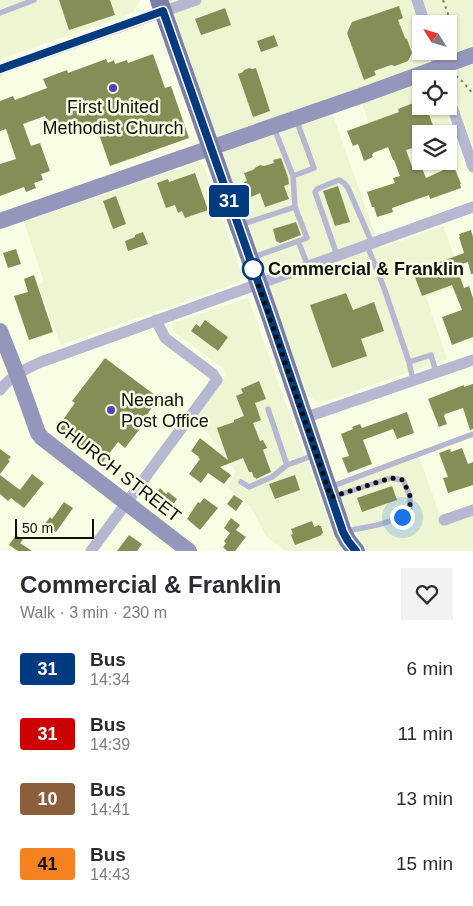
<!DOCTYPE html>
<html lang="en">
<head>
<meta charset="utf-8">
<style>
	:root { --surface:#fff; --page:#f2f2f3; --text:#2b2b33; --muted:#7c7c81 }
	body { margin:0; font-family:Helvetica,sans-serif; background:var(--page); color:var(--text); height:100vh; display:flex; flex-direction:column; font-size:19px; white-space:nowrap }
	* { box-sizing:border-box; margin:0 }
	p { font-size:16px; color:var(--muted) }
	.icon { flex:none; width:28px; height:28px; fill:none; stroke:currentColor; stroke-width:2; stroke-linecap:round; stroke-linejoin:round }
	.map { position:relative; height:551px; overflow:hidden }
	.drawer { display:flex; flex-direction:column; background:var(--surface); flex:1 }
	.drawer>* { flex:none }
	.badge { padding:0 10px; border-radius:4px; font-size:18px; line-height:32px }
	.needle { width:32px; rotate:307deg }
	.tools { position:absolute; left:412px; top:15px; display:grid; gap:10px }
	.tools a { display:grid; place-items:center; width:45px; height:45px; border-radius:0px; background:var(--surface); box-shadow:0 1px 4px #0004; font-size:25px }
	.scale { position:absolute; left:15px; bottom:12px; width:79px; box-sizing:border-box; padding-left:5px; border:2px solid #0e0f07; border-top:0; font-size:14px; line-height:18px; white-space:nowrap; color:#0e0f07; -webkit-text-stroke:4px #f8fee3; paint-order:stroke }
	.you { position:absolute; width:25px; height:25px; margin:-12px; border:4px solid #fff; border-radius:50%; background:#1a73e8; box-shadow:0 0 0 8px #1a73e833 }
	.map>.badge { position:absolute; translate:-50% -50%; box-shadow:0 0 0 2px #fff }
	.round { display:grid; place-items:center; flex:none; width:52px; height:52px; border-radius:0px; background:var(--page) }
	.head { display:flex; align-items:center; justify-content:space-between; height:85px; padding:0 20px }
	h1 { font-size:24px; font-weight:700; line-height:38px }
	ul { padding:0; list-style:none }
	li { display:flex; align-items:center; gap:15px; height:65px; padding:0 20px }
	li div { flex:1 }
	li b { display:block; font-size:19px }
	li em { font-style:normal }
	li .badge { min-width:55px; font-weight:700; text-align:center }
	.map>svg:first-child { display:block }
</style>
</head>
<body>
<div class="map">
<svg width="473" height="551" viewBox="0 0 473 551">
	<rect width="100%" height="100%" fill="#f8fee3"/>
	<path fill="#edf5d2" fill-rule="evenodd" d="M0,0H140L133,12L123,17L0,59Z
		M169,0H473V46L428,62L434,79H421V106H444L455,138L449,140V134H421V150L408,154L403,142L378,151L357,88L327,99L380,248L443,226L464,283L426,297L447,359L326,401L320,402L314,400L309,396L298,369ZM421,24H449V51H421Z
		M473,63V145L449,78L450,74L453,71Z
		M198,162L203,164L241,272L240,280L237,283L61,345L38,285L44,282L24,222Z
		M248,298L322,504L336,539L342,551H286L266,536L251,507L227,487L236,472L196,417L226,375L224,369L173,331L172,327L174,323Z
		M419,457L439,513L444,525L473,516V551H368L357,535L350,520L338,487Z"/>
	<path fill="#848f57" d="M59,0H110L115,15L69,30Z
		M399,6L403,18L398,20L405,38L407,39L412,53L408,61L395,66L391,65L374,71L376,75L364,80L347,33L352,22Z
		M225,8L231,25L201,35L195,19Z
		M274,35L278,46L261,52L257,41Z
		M153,54L165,88L171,86L189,138L110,166L95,123L58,136L52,120L47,122L45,116L23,124L31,146L40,143L50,171L41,174L43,180L34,183L36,188L26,192L24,187L0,196V164L16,159L6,129L0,131V101L13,96L15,100L47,88L43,79L67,70L68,73L106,59L108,63L114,60L115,64L127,60L128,63Z
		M249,68L252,69L256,68L270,111L253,117L238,74L243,72L244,70Z
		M421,100V106H426L436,134H421V145L406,150L413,169L421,166L426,178L452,166L453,169H455L461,184H460L461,188L430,199L429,195L392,208L393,212L377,217L374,207H372L367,192L395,183L393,178L400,176L394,160H393L388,147L373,153V154L372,155L373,157L364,161L358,144L353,146L347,131L399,112L398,109Z
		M281,158L288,177L289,184L284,186L289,199L265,207L260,193L249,198L244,182L247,181L244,173L253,170L255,168L260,165L264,166L274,163L273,160Z
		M195,173L208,210L185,218L182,211L178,213L175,205L166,208L157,183L168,179L169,182Z
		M338,186L350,222L335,226L323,191Z
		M116,196L126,224L113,229L103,201Z
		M296,222L301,235L280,243L276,241L273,229Z
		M471,230L473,237V274H471L468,262L456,266L464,288L469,286L473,298V337L452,345L442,317L462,310L452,285L422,296L413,272L464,253L459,237H460L459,234Z
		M143,232L148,244L128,251L125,241L135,237V235Z
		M16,249L21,264L8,268L3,253Z
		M34,275L53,332L29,340L14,296L28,292L24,279Z
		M346,293L353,310L374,302L384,331L361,339L367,356L332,368L310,305Z
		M205,320L228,337L218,351L191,331L196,324L200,327Z
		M105,358L159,398L146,416L149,417L125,448L118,442L102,463L57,428L75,403L72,401Z
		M259,381L266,399L255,403L261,420L253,423L260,441L263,440L267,448L263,450L271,472L256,479L255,477L254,478L252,472H249L243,458L220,467L231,475L224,484L208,473L201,483L189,474L200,459L198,458L199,457L191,451L200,438L228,460L217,428L234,422V420L244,416L236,396L243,393L241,389Z
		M473,384V429L470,430L463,408L445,414L444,416L447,424L439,427L428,399L464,385V387Z
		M407,412L414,433L397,439L393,429L363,440L372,464L348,473L342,458L349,456L341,434L353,429L352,427L360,424L362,428Z
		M462,448L468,464L473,462V485L448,493L443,478L448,477L439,453L450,449L451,452Z
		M0,449L11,457L8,460L10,461L0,474Z
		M32,474L44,483L24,508L11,498L8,501L0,494V475L20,490Z
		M295,475L300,490L275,499L269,484Z
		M392,486L397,500L362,512L357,498Z
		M160,488L166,494L168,492L177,499L168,512L152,499Z
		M234,495L243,501L236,511L227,504Z
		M204,498L218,508L200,530L187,519L198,502L200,503Z
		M64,502L73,508L56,532L45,524L50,517L52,519Z
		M231,518L240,525L236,530L246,537L235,551H227L223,547L226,543L224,541L230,533L224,528Z
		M312,521L314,527L319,525V526H321L323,533L321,534L322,535L295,545L291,535L293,534L291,529Z
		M16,535L23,540L20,543L32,551H18L9,545Z
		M129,535L142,544L137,551H117Z"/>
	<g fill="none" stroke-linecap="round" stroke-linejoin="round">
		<path stroke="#7c7f6e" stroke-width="2" stroke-dasharray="2.5 4" stroke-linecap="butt" d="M443,0C449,16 453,25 449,43
			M456,76L463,82L473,94"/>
		<path stroke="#b6b7d0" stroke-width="5.5" d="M0,13L34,0
			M274,128L293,176L295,207
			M293,176L314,168L296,119
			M240,225L295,207L307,238L251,258
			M298,241L308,266
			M367,245L384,288L409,362
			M337,255L315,192L317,189L339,180L344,183L348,188L372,243
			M413,380L409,362L431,355L436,372
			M268,409L287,465
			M241,482L249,487L272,477L287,465L315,455
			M330,487L473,434
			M332,497L391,478L403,480L410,496V511C392,524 367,527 345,531"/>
		<path stroke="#b6b7d0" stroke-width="11" d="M417,0L425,24
			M434,51L442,79
			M0,69L196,0
			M449,98L473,167
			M0,390C11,376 25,369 41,362L473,207
			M304,418L473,360
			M444,520L473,510
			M91,551L217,380L213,374L165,338L156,320"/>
		<path stroke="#9596bb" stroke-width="16" d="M0,221L363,95L473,55
			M0,331L17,374L38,433L42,438L189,551"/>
		<path stroke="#7d7fab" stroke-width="18" d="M159,0L268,310L343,532L348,541L356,551"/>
	</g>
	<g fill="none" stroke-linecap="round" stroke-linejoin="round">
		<g stroke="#fff" stroke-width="11">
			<path id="line" d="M0,69L163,11L268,310L343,532L348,541L356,551"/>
		</g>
		<use href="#line" stroke="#003b80" stroke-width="8"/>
		<path stroke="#0e0f07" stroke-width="5" stroke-dasharray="0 9" d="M253,269L331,497L391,478L403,480L410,496V511L402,517"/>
	</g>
	<g fill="#5243bb" stroke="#f8fee3" stroke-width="2">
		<circle cx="113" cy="88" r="5"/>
		<circle cx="111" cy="410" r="5"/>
	</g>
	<circle fill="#fff" stroke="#003b80" stroke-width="2.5" cx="253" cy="269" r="10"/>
	<g text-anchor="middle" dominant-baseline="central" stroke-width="5" stroke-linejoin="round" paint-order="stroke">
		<g font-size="18" fill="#0e0f07" stroke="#f8fee3">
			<text x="113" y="107">First United<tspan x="113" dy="21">Methodist Church</tspan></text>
			<text x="121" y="400" text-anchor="start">Neenah<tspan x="121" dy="21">Post Office</tspan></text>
		</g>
		<g font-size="18" font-weight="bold" fill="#0e0f07" stroke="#f8fee3" text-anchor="start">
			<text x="268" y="269">Commercial &amp; Franklin</text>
		</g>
		<g font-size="18" fill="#0e0f07" stroke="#f8fee3">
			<text transform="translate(118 471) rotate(38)">CHURCH STREET</text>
		</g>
	</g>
</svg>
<div class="tools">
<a><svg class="needle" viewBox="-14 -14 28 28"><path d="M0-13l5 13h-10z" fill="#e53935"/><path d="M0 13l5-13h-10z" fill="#7c7c81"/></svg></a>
<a><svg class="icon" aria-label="locate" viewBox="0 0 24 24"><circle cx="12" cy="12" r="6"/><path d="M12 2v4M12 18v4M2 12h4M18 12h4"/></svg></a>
<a><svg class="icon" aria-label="layers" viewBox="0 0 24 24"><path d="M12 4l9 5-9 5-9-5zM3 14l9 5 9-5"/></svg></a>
</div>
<div class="scale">50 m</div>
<div class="you" style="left:402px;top:517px"></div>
<b class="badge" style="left:229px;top:201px;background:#003b80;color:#fff">31</b>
</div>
<section class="drawer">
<div class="head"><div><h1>Commercial &amp; Franklin</h1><p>Walk · 3 min · 230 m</p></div><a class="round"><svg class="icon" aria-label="heart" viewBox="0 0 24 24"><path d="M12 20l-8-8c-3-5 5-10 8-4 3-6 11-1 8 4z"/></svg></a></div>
<ul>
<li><span class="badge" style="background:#003b80;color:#fff">31</span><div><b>Bus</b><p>14:34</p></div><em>6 min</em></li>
<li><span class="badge" style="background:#c00;color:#fff">31</span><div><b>Bus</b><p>14:39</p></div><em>11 min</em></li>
<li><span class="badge" style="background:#8b5e3c;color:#fff">10</span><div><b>Bus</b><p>14:41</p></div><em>13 min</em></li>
<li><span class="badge" style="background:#f58220;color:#111">41</span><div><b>Bus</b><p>14:43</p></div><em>15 min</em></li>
</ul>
</section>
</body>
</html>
